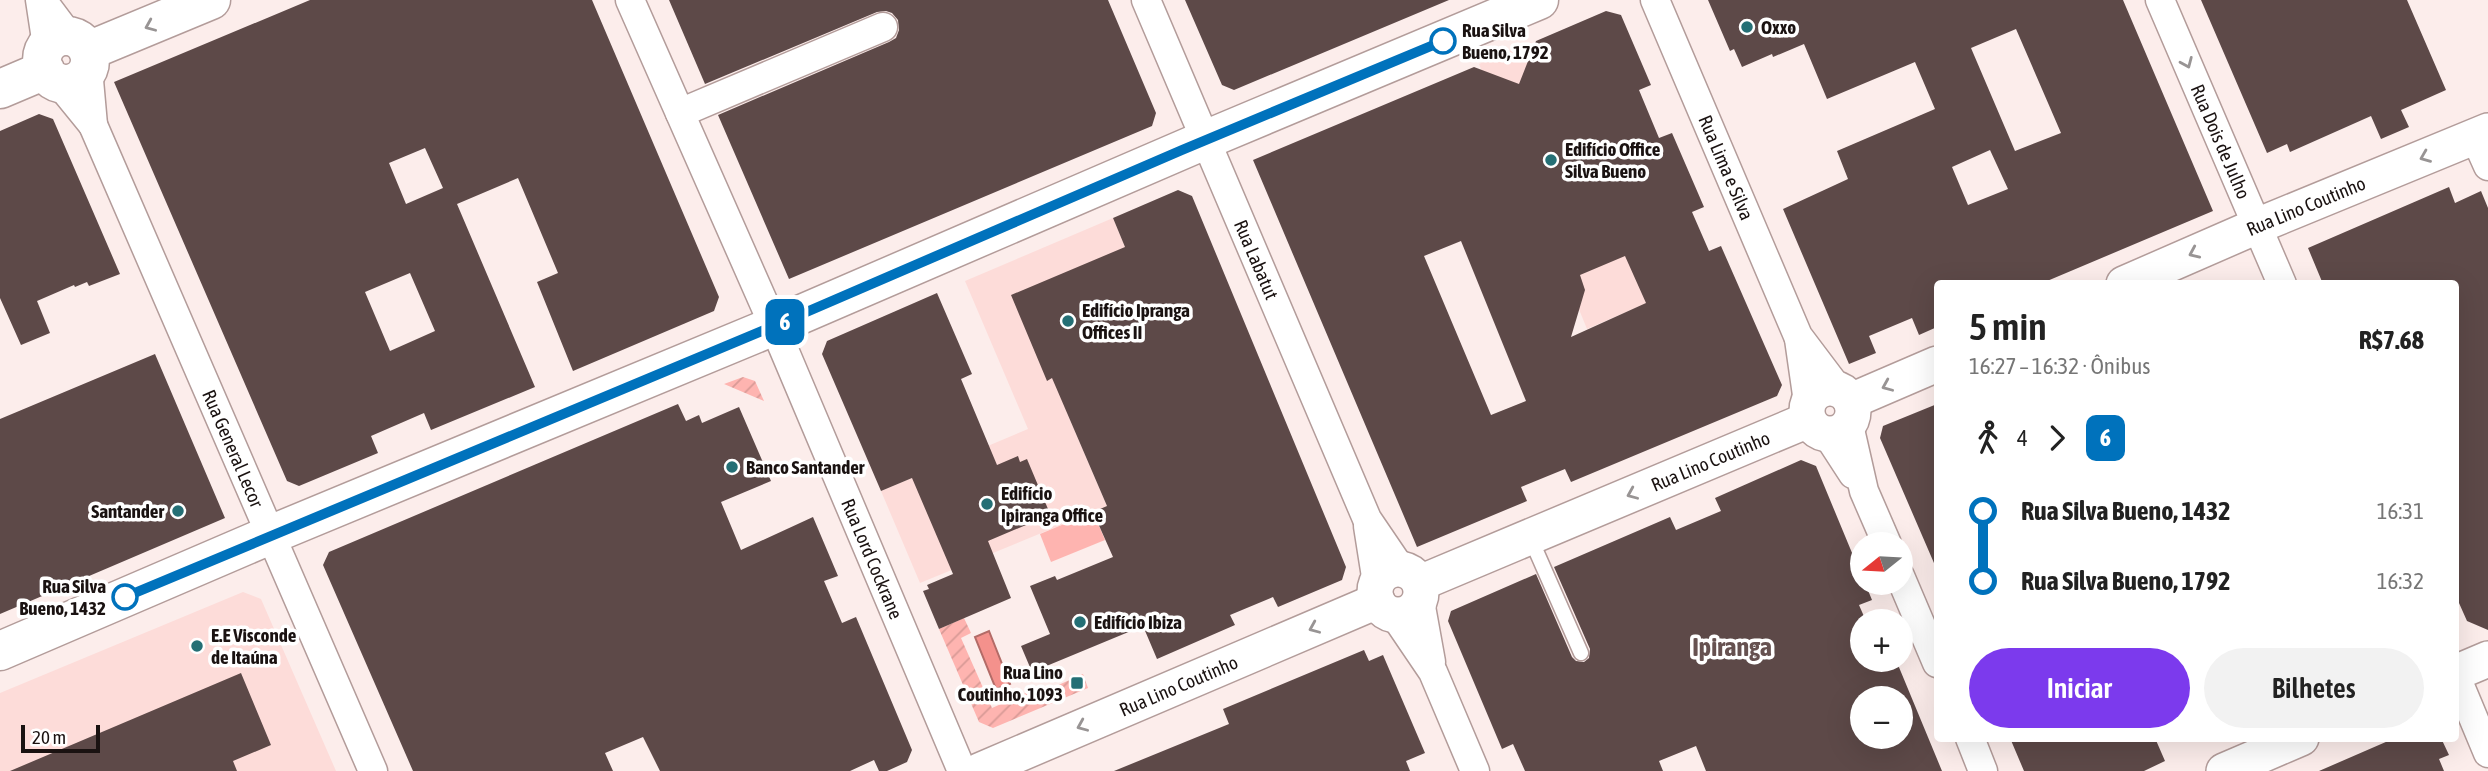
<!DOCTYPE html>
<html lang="pt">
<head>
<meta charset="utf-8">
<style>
	:root { --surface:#fff; --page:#f2f2f2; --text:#222; --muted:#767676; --accent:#7c3aed }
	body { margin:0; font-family:"Asap Condensed",sans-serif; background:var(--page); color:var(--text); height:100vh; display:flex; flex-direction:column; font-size:26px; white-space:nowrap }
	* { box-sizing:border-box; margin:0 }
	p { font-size:23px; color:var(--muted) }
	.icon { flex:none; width:38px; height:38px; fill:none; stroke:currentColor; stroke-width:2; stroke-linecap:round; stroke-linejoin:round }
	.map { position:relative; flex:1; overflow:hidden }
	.drawer { position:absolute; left:1934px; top:280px; width:525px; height:462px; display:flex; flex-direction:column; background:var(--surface); border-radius:7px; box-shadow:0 7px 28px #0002 }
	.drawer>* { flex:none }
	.badge { padding:0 14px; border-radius:10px; font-size:24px; line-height:46px }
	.needle { width:46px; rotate:252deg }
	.buttons { position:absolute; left:1850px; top:532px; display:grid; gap:14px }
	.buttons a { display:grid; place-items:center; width:63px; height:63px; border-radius:50%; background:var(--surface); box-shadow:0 7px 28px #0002; font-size:35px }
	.scale { position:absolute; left:21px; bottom:18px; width:79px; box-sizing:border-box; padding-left:7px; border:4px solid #1a1211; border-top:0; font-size:19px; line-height:24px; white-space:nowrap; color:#1a1211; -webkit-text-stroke:5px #fff; paint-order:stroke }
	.map>.badge { position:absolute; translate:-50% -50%; box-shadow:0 0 0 4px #fff }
	.legs { display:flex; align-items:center; gap:10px; height:77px; padding:0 35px; font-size:23px }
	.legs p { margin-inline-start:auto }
	.headline { display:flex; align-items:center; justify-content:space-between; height:119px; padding:0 35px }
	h1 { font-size:38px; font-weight:600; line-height:52px }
	.cta { display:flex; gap:14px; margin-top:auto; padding:14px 35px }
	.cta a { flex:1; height:80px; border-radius:42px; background:var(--accent); color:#fff; font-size:28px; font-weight:600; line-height:80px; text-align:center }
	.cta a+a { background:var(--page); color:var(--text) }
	ul { padding:0 35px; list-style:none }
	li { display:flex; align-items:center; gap:24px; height:70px; font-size:26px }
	li i { display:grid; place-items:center; width:10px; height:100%; margin:0 9px; background:currentColor }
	li i::after { content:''; width:18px; height:18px; margin:-9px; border:5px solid; border-radius:50%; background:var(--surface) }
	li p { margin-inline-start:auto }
	li:first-child i { background:linear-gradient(#0000 50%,currentColor 0) }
	li:last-child i { background:linear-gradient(currentColor 50%,#0000 0) }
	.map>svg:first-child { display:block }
</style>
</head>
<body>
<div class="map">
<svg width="2488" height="771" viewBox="0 0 2488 771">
	<defs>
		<pattern id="garden-furrows" width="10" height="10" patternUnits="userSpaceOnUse" patternTransform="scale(1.75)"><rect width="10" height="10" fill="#feb4b0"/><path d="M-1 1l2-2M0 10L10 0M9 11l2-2" fill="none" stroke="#d99a96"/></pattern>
	</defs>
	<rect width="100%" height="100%" fill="#fcedeb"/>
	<path fill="#fddcd9" d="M1531,42L1647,303L1587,329L1479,64Z
		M1113,218L1175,367L1067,413L1107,506L920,583L881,491L1028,429L965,281Z
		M243,592L261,599L336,771H0V693Z"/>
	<path fill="url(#garden-furrows)" d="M743,377L755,381L764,401L724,384Z
		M964,618L971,633L961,638L992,708L1033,690L1036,695L1083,674L1088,688L993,728L979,722L939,629Z"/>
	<path fill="#feb4b0" d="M1093,512L1105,540L1051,562L1040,534Z"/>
	<path fill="#f4918c" stroke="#b36b67" stroke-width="2" d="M989,631L1010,684L996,689L975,637Z"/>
	<path fill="#5d4948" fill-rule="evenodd" d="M310,0H592L719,297L714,311L573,371L537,282L558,273L518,178L457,204L535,387L431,430L424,413L371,436L378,453L299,486L287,481L114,82ZM425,148L443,188L406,204L389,163ZM410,273L435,331L390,351L365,292Z
		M669,0H1108L1156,113L1152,126L789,279L718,115L889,42L896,38L899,30L898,20L892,13L886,11L877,12L705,84Z
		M1185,0H1449L1234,90L1222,85Z
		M1708,0H2123L2213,211L2040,284H1937V327L1919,335L1912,318L1869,336L1876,353L1849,364L1783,209L1848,179L1837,151L1935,109L1915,62L1827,99L1804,44L1773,57L1772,54L1742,67L1734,49L1730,51ZM2016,29L2061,133L2015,151L1971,48ZM1990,150L2008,189L1968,205L1952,167Z
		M2201,0H2407L2446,90L2401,110L2409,127L2381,139L2371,116L2290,152L2287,144L2267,153Z
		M1606,11L1621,15L1651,85L1639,90L1659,138L1672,133L1704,207L1692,212L1709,251L1721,246L1782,385L1777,396L1571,482L1565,469L1521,487L1527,501L1417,547L1253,160L1474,67L1519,84L1536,41ZM1461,241L1526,401L1491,415L1424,256ZM1625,256L1646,303L1571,337L1585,290L1580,275Z
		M39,114L53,119L120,274L89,286L87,282L75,287L74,285L37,301L50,333L21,345L0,298V131Z
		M2449,187L2455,203L2481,191L2488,208V630L2467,621L2455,594V284H2323L2308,248Z
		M1178,190L1192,196L1346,567L1342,580L1278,607L1273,597L1230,615L1235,625L1157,659L1143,626L1032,672L1021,646L1050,634L1030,586L1055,576L1057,580L1113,557L1093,512L1107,506L1052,378L1047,381L1011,295L1125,247L1113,218Z
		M937,293L972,374L961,379L997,465L1018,456L1020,462L1027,459L1048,509L1043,511L1045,517L988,541L1011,598L939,629L923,591L929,589L927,585L953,574L912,478L881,491L822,354L827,341Z
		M155,354L225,518L0,614V419Z
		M678,404L686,421L699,415L702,423L739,407L771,481L721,502L741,550L813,517L838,576L824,581L842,623L856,617L912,750L907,762L887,771H879L874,760L850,771H660L643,737L605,753L613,771H413L323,565L329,552Z
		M1937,404V570L1880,438L1883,426Z
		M1801,460L1816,466L1862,577V583H1865L1872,600L1859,605L1866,621H1862V660H1896L1942,771H1706L1696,746L1659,761L1663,771H1525L1513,744L1502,749L1448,621L1451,611L1536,574L1572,657L1576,661L1584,662L1589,658L1590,649L1554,567L1670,517L1676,530L1721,511L1715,498ZM1862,698H1900V737H1862Z
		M1364,650L1369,661L1383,655L1425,753L1406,761L1410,771H1114L1229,724L1223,709Z
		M241,673L271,745L233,761L237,771H10Z
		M2010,738H2155L2165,761L2144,771H2024Z
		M2395,738H2441L2449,755L2439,759L2444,771H2319Z"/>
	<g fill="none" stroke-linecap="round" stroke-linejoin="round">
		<g stroke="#b39c9a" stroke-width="17">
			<path id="service" d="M1530,537L1581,653"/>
		</g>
		<g stroke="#b39c9a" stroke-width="31">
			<g id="minor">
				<path d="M40,0L47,46"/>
				<path d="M42,0L69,36"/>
				<path id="s1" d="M630,0L774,326L962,771"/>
				<path id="s2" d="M1146,0L1367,519L1401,569"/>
				<path id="s3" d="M1655,0L1798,336L1838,389"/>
				<path id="s4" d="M2160,0L2282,284"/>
				<path d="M88,69L93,125"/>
				<path id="s5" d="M58,82L93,125L373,771"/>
				<path d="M680,113L883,27"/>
				<path d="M2475,137L2488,166"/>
				<path d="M1799,339L1808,402"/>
				<path d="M1849,425L1864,491L1887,544"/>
				<path d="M1827,434L1853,474"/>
				<path d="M1368,526L1377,583"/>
				<path d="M1900,576L1937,663"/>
				<path d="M1420,601L1431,662"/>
				<path d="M1395,616L1433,672L1475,771"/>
				<path d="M2455,674L2488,753"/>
				<path d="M1970,738L1983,771"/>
			</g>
		</g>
		<g stroke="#b39c9a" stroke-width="38">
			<g id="tertiary">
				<path id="s6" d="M2124,284L2257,226L2488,131"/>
				<circle cx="1830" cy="411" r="23"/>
				<path d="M1851,401L1937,364"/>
				<circle cx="1398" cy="592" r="23"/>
				<path id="s7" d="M1420,583L1808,420"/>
				<path d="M2455,673L2488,659"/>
				<path id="s8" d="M979,771L1377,601"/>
				<path d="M2224,771L2301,738"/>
			</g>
		</g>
		<g stroke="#b39c9a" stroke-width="41">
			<path id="secondary" d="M42 60a24 24 0 1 1 48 0a24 24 0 1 1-48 0Z
				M88,51L211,0
				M0,89L45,70
				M0,651L270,535L774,326L1205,140L1539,0"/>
		</g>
		<use href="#service" stroke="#fff" stroke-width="14"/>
		<use href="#minor" stroke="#fff" stroke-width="28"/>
		<use href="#tertiary" stroke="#fff" stroke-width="35"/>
		<use href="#secondary" stroke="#fff" stroke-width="38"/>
	</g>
	<defs><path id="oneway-chevron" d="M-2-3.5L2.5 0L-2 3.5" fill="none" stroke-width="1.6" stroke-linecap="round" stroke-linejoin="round" transform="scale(1.75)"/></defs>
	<g stroke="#989494">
		<use href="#oneway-chevron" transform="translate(150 26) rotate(157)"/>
		<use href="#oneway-chevron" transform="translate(2187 63) rotate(67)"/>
		<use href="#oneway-chevron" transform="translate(2425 157) rotate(158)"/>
		<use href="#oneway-chevron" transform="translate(2194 253) rotate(156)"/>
		<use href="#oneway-chevron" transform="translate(1887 386) rotate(157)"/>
		<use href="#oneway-chevron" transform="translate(1632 494) rotate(157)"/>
		<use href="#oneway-chevron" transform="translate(1314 628) rotate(157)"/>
		<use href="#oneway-chevron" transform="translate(1082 726) rotate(157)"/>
	</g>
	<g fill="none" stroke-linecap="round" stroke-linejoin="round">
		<g stroke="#fff" stroke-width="16">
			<path id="line-1" d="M125,597L774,326L1182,150L1443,41"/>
		</g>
		<use href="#line-1" stroke="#0072bc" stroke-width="10"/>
	</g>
	<g fill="#246f75" stroke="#fff" stroke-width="2.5">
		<circle cx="1747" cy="27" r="7"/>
		<circle cx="1551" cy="160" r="7"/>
		<circle cx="1068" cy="321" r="7"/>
		<circle cx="732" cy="467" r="7"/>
		<circle cx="987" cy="504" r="7"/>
		<circle cx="178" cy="511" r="7"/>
		<circle cx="1080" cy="622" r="7"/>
		<circle cx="197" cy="646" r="7"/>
		<rect x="1070" y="676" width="14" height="14" rx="3.5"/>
	</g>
	<g fill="#fff" stroke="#0072bc" stroke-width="3.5">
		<circle cx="1443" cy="41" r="12"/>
		<circle cx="125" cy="597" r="12"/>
	</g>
	<g text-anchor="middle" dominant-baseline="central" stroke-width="7" stroke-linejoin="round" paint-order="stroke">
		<g font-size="19" font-weight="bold" fill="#1a1211" stroke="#fff" text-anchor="start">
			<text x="1761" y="27">Oxxo</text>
			<text x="1565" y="149">Edifício Office<tspan x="1565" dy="22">Silva Bueno</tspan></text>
			<text x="1082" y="310">Edifício Ipranga<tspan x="1082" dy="22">Offices II</tspan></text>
			<text x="746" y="467">Banco Santander</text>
			<text x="1001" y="493">Edifício<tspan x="1001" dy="22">Ipiranga Office</tspan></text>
			<text x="164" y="511" text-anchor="end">Santander</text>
			<text x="1094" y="622">Edifício Ibiza</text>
			<text x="211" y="635">E.E Visconde<tspan x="211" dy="22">de Itaúna</tspan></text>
			<text x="1063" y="672" text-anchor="end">Rua Lino<tspan x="1063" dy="22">Coutinho, 1093</tspan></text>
		</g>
		<g font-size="19" font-weight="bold" fill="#1a1211" stroke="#fff" text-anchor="start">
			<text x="1462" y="30">Rua Silva<tspan x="1462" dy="22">Bueno, 1792</tspan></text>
			<text x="106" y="586" text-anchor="end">Rua Silva<tspan x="106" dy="22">Bueno, 1432</tspan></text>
		</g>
		<g font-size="19" fill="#1a1211" stroke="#fff">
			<text stroke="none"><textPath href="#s4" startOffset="154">Rua Dois de Julho</textPath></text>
			<text stroke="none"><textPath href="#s3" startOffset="182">Rua Lima e Silva</textPath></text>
			<text stroke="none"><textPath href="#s6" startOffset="198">Rua Lino Coutinho</textPath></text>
			<text stroke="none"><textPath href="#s2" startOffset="282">Rua Labatut</textPath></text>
			<text stroke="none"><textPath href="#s5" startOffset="408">Rua General Lecor</textPath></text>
			<text stroke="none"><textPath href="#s7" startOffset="315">Rua Lino Coutinho</textPath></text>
			<text stroke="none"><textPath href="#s1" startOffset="609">Rua Lord Cockrane</textPath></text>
			<text stroke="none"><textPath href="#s8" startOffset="217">Rua Lino Coutinho</textPath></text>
		</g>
		<g font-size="26" font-weight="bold" fill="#665150" stroke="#fff">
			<text x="1732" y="647">Ipiranga</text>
		</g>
	</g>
</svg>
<div class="buttons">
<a><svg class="needle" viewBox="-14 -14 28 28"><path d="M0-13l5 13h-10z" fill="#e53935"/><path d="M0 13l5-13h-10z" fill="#767676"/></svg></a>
<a>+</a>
<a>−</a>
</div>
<div class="scale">20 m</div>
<b class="badge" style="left:785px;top:322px;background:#0072bc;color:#fff">6</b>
<section class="drawer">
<div class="headline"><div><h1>5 min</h1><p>16:27 – 16:32 · Ônibus</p></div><b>R$7.68</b></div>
<div class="legs"><svg class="icon" aria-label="walk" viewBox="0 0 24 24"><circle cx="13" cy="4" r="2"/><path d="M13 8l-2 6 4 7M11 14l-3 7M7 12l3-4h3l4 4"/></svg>4<svg class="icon" aria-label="forward" viewBox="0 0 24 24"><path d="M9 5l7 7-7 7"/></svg><b class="badge" style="background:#0072bc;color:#fff">6</b></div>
<ul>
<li><i style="color:#0072bc"></i><b>Rua Silva Bueno, 1432</b><p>16:31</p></li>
<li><i style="color:#0072bc"></i><b>Rua Silva Bueno, 1792</b><p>16:32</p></li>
</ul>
<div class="cta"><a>Iniciar</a><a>Bilhetes</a></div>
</section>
</div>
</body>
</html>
